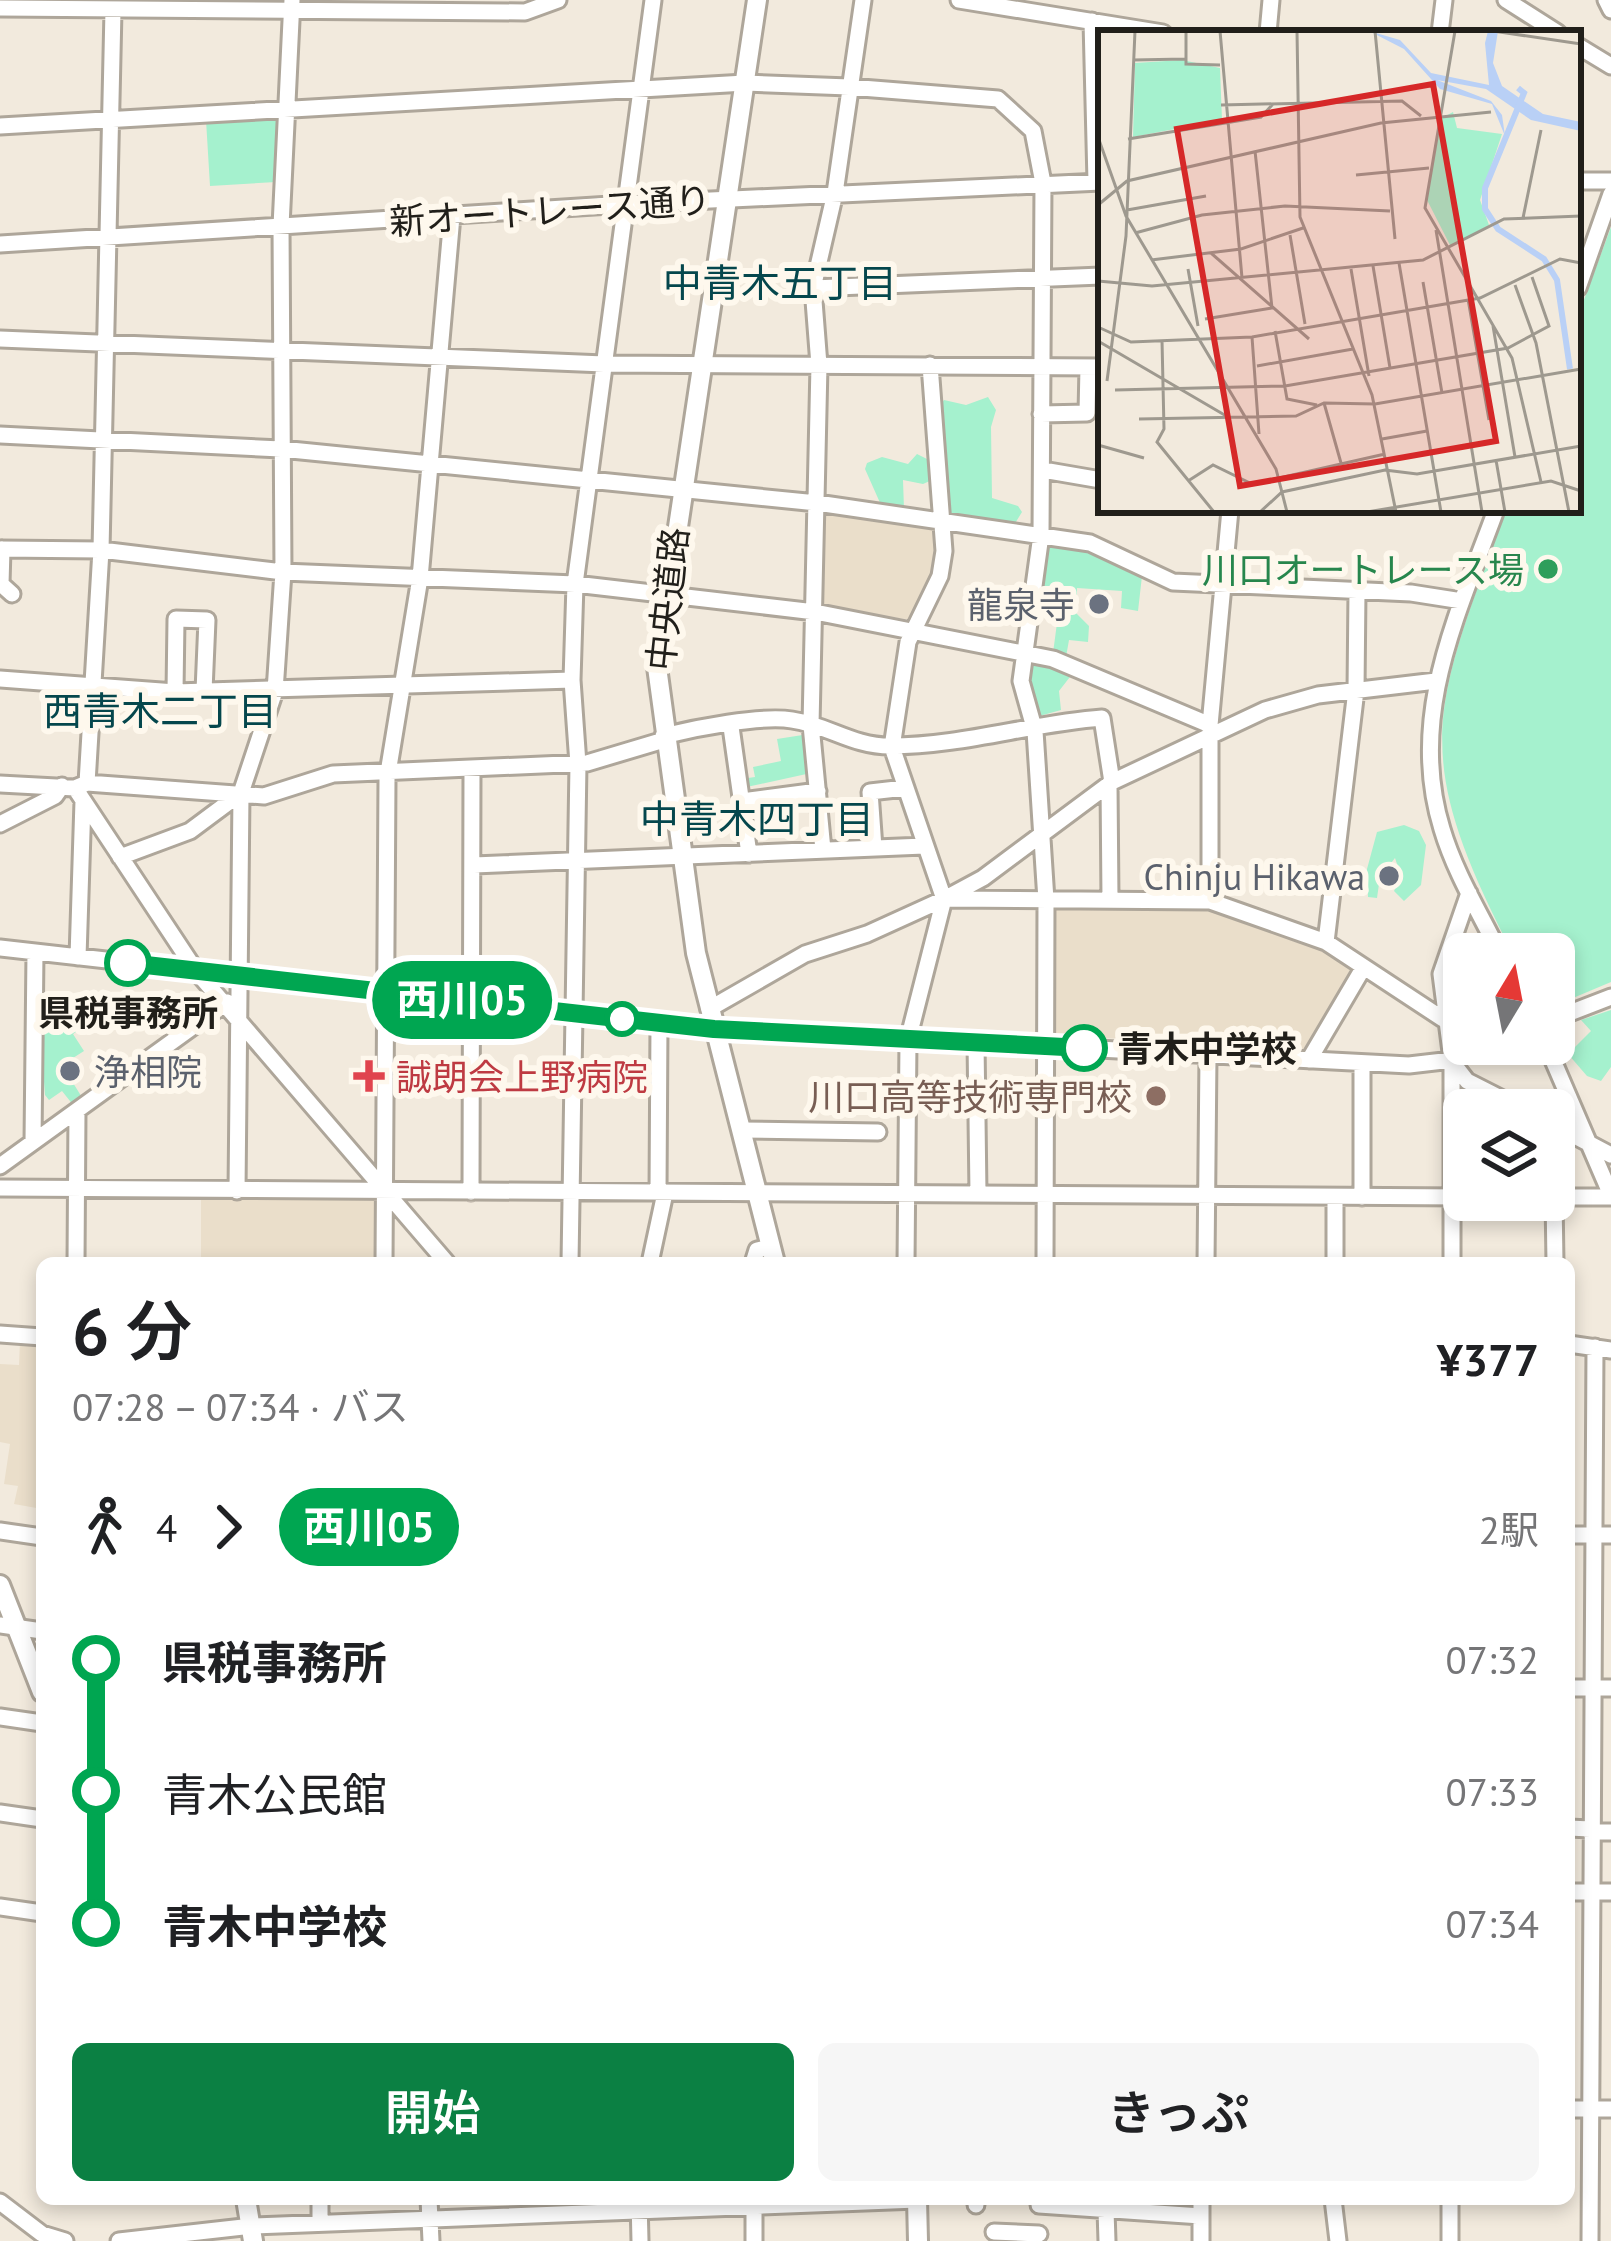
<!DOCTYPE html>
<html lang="ja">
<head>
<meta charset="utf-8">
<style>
	:root { --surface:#fff; --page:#f6f6f6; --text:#202124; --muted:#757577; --accent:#0b8043 }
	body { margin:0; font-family:"PT Sans","Noto Sans JP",sans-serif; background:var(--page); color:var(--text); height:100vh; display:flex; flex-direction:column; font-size:45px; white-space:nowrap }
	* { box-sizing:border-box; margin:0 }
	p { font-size:39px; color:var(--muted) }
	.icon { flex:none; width:66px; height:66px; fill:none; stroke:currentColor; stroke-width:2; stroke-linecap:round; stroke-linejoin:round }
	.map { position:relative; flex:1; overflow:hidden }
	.panel { position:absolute; left:36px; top:1257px; width:1539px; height:948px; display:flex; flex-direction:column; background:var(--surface); border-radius:18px; box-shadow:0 6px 18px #0003 }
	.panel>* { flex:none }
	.badge { padding:0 24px; border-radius:39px; font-size:42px; line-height:78px }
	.needle { width:78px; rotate:10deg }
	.fabs { position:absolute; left:1443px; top:933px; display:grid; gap:24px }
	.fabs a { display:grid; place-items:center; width:132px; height:132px; border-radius:18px; background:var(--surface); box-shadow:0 6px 18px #0003; font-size:60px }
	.map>.badge { position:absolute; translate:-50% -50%; box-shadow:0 0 0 6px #fff }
	.legs { display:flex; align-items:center; gap:18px; height:132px; padding:0 36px; font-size:39px }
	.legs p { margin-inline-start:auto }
	.overview { display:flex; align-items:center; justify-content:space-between; height:204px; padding:0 36px }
	h1 { font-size:66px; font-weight:600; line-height:90px }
	.primary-button { display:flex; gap:24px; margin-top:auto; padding:24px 36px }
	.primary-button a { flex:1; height:138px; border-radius:18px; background:var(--accent); color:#fff; font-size:48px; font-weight:600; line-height:138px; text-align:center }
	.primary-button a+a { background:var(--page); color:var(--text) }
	ul { padding:0 36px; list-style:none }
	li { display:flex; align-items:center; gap:42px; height:132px; font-size:45px }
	li i { display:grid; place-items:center; width:18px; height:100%; margin:0 15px; background:currentColor }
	li i::after { content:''; width:30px; height:30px; margin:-15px; border:9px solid; border-radius:50%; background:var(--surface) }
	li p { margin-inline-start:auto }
	li:first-child i { background:linear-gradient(#0000 50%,currentColor 0) }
	li:last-child i { background:linear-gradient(currentColor 50%,#0000 0) }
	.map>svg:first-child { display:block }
</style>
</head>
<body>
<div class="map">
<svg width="1611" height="2241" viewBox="0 0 1611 2241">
	<rect width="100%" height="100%" fill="#f2eadd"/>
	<path fill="#eadeca" d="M824,509L935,525L939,553L934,578L912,620L822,607Z
		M1056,904L1206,906L1323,946L1350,967L1351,975L1307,1049L1202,1038L1198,1043L1051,1035Z
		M201,1195L374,1196L378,1263H201Z
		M20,1342L42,1344V1509L14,1504L18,1486L4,1484L10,1444L0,1442V1364L19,1365Z"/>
	<path fill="#a5f1ce" d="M276,114V182L210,186L206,120Z
		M1611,227V982L1554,1006V954H1513C1409,753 1431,714 1506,510H1578V316Z
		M988,397L996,410L991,427L992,498L1018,506L1022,512L1014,525L951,516L947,510L939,407L944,400L966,405Z
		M917,454L931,461L932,480L923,484L903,480L904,509L881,505L865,469L867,463L882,457L908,464Z
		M1045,543L1092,549L1142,576L1138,611L1121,608L1122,591L1077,588L1076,613L1089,626L1088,642L1069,640L1066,657L1053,653L1059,608L1035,604Z
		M1030,660L1073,673L1059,691L1061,710L1036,717L1024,677Z
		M809,734L811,773L742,788L741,779L755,777L753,767L781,761L777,739Z
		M1404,825L1419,831L1426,845L1421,885L1404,901L1394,891L1401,876L1395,858L1380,877L1377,898L1368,897L1367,869L1377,832Z
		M1611,1010V1067L1601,1081L1587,1076L1568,1054L1591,1031L1581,1020Z
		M40,1028L80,1029L73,1034L84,1051L62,1065L83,1099L74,1106L62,1091L49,1100L45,1095Z"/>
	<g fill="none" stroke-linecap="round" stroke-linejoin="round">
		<g stroke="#aea69a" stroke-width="21">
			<path id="minor" d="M959,0L1163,33
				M1506,0L1558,33
				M1606,0L1611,10
				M0,8L525,12L558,0
				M1092,21L1096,182
				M1268,33L1271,0
				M1440,33L1444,0
				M1578,46L1611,66
				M0,126L745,83L849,87L998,99L1033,131L1043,183L1041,535L1021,681L1035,731L1046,900L1045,1263
				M1578,181H1611
				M0,244L626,204L1101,182
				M813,288L1101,276
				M1578,288L1611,194
				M0,339L604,364L1101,367
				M1041,414L1087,413L1088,367
				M0,435L281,449L817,503L1090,543L1173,582L1411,593L1462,601
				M1043,470L1101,480
				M1496,510C1458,614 1407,716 1442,829C1455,873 1480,913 1500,954
				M0,549L101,550L283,572L575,584L815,612L1053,659L1210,725
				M2,549L1,584L12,594
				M0,679L175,692L572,680
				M175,692L176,619L207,620L204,691
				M731,727L749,854
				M663,736C695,728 761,715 792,720C828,725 852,746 890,746C962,746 1032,723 1102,718L1112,782
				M87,783L101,550L113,10
				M0,784L75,788L87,783L264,796L333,774L587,763L664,740
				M1109,784L1110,900
				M75,788L196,971L447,1263
				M742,801L818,791
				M0,824L55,796L62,786
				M874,848L870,792L905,788
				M823,850L811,725L819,365L813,288L835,193L863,0
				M120,857L190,831L241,793
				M474,865L924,846
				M947,899L1210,901L1326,942L1443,1019
				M1210,901V725L1230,510
				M1326,942L1356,690L1357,591
				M0,948L714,1029L1409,1065L1452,1060L1492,1044
				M78,957L83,801
				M709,1009L805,954L867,934L944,899L983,878L1112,782L1265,710L1318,695L1436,681
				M1554,1019L1611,997
				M976,1042L978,1194
				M1546,1044L1611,1195
				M1309,1060L1362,970
				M1453,1063L1467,1081L1524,1110
				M1554,1125L1611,1155
				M741,1130L878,1132
				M33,1142L35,952
				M0,1166L227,1002
				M0,1188L1464,1197
				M237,1191L241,793L275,691L283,572L281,226L292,0
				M471,1192L472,769
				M658,1192L659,1023
				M1335,1197V1263
				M1362,1197V1063
				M1554,1197L1555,1263
				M1554,1197H1611
				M76,1263L77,1111
				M384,1263L387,779L420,578L452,216
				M570,1263L578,764L572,680L575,584L653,0
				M650,1263L665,1193
				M753,1263L757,1250L771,1247
				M906,1263L908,1040L944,899L892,747L908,642L940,576L944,551L930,365
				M1206,1263L1208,1055
				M1452,1263V1060L1441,974L1469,893
				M0,1334L42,1337
				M1569,1344L1611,1350
				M0,1531L42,1537
				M1569,1535H1611
				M0,1625L42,1631
				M1569,1688H1611
				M0,1717L42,1723
				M0,1813L42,1819
				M1569,1828L1590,1829
				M1590,1832H1611
				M1569,1892H1611
				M0,1907L42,1913
				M1569,2109H1611
				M320,2199V2223
				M429,2199L431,2241
				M639,2199L640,2241
				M976,2199V2205
				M1333,2199L1338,2241
				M1450,2199V2241
				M0,2202L42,2234L65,2241
				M1039,2205L1201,2216
				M1106,2210L1107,2241
				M994,2232L1039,2234
				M119,2241L252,2226L917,2200
				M754,2241V2202
				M1201,2241V2199
				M1590,2241L1595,1347"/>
		</g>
		<g stroke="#aea69a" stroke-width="24">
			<path id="major" d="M757,0L657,667L696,953L775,1263
				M0,1585L42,1692
				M246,2199L253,2241
				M917,2199L918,2241"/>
		</g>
		<use href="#minor" stroke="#fff" stroke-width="15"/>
		<use href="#major" stroke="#fff" stroke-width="18"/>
	</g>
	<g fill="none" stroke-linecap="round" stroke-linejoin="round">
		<g stroke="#fff" stroke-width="27">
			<path id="line-1" d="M128,963L714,1029L1084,1048"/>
		</g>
		<use href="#line-1" stroke="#00a651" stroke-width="18"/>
	</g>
	<circle fill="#2e9e5b" stroke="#fef8ed" stroke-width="4.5" cx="1548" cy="569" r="12"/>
	<g fill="#6b7280" stroke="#fef8ed" stroke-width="4.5">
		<circle cx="1099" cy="604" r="12"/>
		<circle cx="1389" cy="876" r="12"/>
		<circle cx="70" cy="1071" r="12"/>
	</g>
	<g fill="#fff" stroke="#00a651" stroke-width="6">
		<circle cx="128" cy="963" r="21"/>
		<circle cx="622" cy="1019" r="15"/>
		<circle cx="1084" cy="1048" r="21"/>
	</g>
	<path fill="#e0444e" stroke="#fef8ed" stroke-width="4.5" d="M363 1058h12v12h12v12h-12v12h-12v-12h-12v-12h12z"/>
	<circle fill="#8d6e63" stroke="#fef8ed" stroke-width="4.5" cx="1156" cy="1096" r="12"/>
	<g text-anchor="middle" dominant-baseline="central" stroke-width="12" stroke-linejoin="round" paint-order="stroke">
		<g font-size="36" fill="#211f1a" stroke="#fef8ed">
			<text transform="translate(550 210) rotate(-4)">新オートレース通り</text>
			<text transform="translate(667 599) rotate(-84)">中央道路</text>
		</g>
		<g font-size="36" fill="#27864d" stroke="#fef8ed" text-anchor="end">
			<text x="1524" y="569">川口オートレース場</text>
		</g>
		<g font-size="36" fill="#5b616d" stroke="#fef8ed" text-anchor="end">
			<text x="1075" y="604">龍泉寺</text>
			<text x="1365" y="876">Chinju Hikawa</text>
			<text x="94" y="1071" text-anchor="start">浄相院</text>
		</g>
		<g font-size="36" font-weight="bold" fill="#211f1a" stroke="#fef8ed">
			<text x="128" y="1012">県税事務所</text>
			<text x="1117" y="1048" text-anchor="start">青木中学校</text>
		</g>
		<g font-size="36" fill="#be3a42" stroke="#fef8ed" text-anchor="start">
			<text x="396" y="1076">誠朗会上野病院</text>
		</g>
		<g font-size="36" fill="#785e54" stroke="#fef8ed" text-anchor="end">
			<text x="1132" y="1096">川口高等技術専門校</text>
		</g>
		<g font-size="39" fill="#05474d" stroke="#fef8ed">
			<text x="780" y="282">中青木五丁目</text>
			<text x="160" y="710">西青木二丁目</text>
			<text x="757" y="818">中青木四丁目</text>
		</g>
	</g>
	<g transform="translate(1098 30)">
		<rect width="483" height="483" fill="#f2eadd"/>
		<path d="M84,30L122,38L124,90L35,107L37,33ZM355,82L359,98L404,104L382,170L391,195L353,217L328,168L342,89Z" fill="#a5f1ce"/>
		<path d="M271,1L302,10L333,43L391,55L387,13L390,1H400L395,33L404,56L445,84L483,92V101L433,90L388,59L339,50L393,71L404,85L407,106L394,74L342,59L306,19Z" fill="#b9d0f6"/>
		<path fill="none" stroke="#b9d0f6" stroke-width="6" d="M420,58L426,63L387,158V179L400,199L446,229L459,250L472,339"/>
		<path fill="none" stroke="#9e998f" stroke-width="3" d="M88,1V34L122,35M122,1L144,248M199,1L202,187L274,365L298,482M277,1L297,209M357,1L327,178L414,328L443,452M395,1L483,14M35,30L87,29M123,75L304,71L323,86M0,107L28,186L178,439L189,482M30,109L163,87L175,74M258,145L331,138M0,175L29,151L283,93L393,82M29,180L108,166M425,188L443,100M338,200L384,482M37,203L104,185L187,176L292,181M192,205L207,294M113,223L211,309M53,230L143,219L205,198M301,233L343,482M275,236L292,338M90,239L100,296M253,239L271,346M0,251L54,256L325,230L406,189L483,186M325,252L344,363M417,255L438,313L471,482M370,269L391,390M107,289L174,278L157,121M395,296L417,427M0,297L33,312L154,307L382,268L462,229L483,233M177,301L189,369L219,375M154,307L161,404M64,310L66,399L59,412L116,482M0,311L130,387M159,336L255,319M9,351L28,206L37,1M17,360L187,356L410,318L451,296L434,247M226,373L243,433M41,389L198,386L226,373L277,374L483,339M284,409L329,401M0,415L46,428M398,430L407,482M90,451L115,435L154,454L287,424M162,482L184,462L287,440L319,444L483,416M269,482L453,451L483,461"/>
		<path fill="#d62828" fill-opacity="0.15" stroke="#d62828" stroke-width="6" d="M335,54L398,411L142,456L79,99Z"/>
		<rect width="483" height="483" fill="none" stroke="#211f1a" stroke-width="6"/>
	</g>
</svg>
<div class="fabs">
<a><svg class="needle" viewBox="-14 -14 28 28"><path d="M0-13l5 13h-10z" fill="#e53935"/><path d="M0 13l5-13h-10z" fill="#757577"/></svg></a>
<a><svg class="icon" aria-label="layers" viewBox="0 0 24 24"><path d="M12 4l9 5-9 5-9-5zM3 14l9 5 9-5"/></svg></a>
</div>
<b class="badge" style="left:462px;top:1000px;background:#00a651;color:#fff">西川05</b>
<section class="panel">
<div class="overview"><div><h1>6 分</h1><p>07:28 – 07:34 · バス</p></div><b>¥377</b></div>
<div class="legs"><svg class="icon" aria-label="walk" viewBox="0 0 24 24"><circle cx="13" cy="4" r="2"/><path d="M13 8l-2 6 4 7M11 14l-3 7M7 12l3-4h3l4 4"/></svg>4<svg class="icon" aria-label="forward" viewBox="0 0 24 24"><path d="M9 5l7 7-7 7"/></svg><b class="badge" style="background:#00a651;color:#fff">西川05</b><p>2駅</p></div>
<ul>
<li><i style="color:#00a651"></i><b>県税事務所</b><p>07:32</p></li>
<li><i style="color:#00a651"></i><span>青木公民館</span><p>07:33</p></li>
<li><i style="color:#00a651"></i><b>青木中学校</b><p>07:34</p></li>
</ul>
<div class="primary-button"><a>開始</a><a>きっぷ</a></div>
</section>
</div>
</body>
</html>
